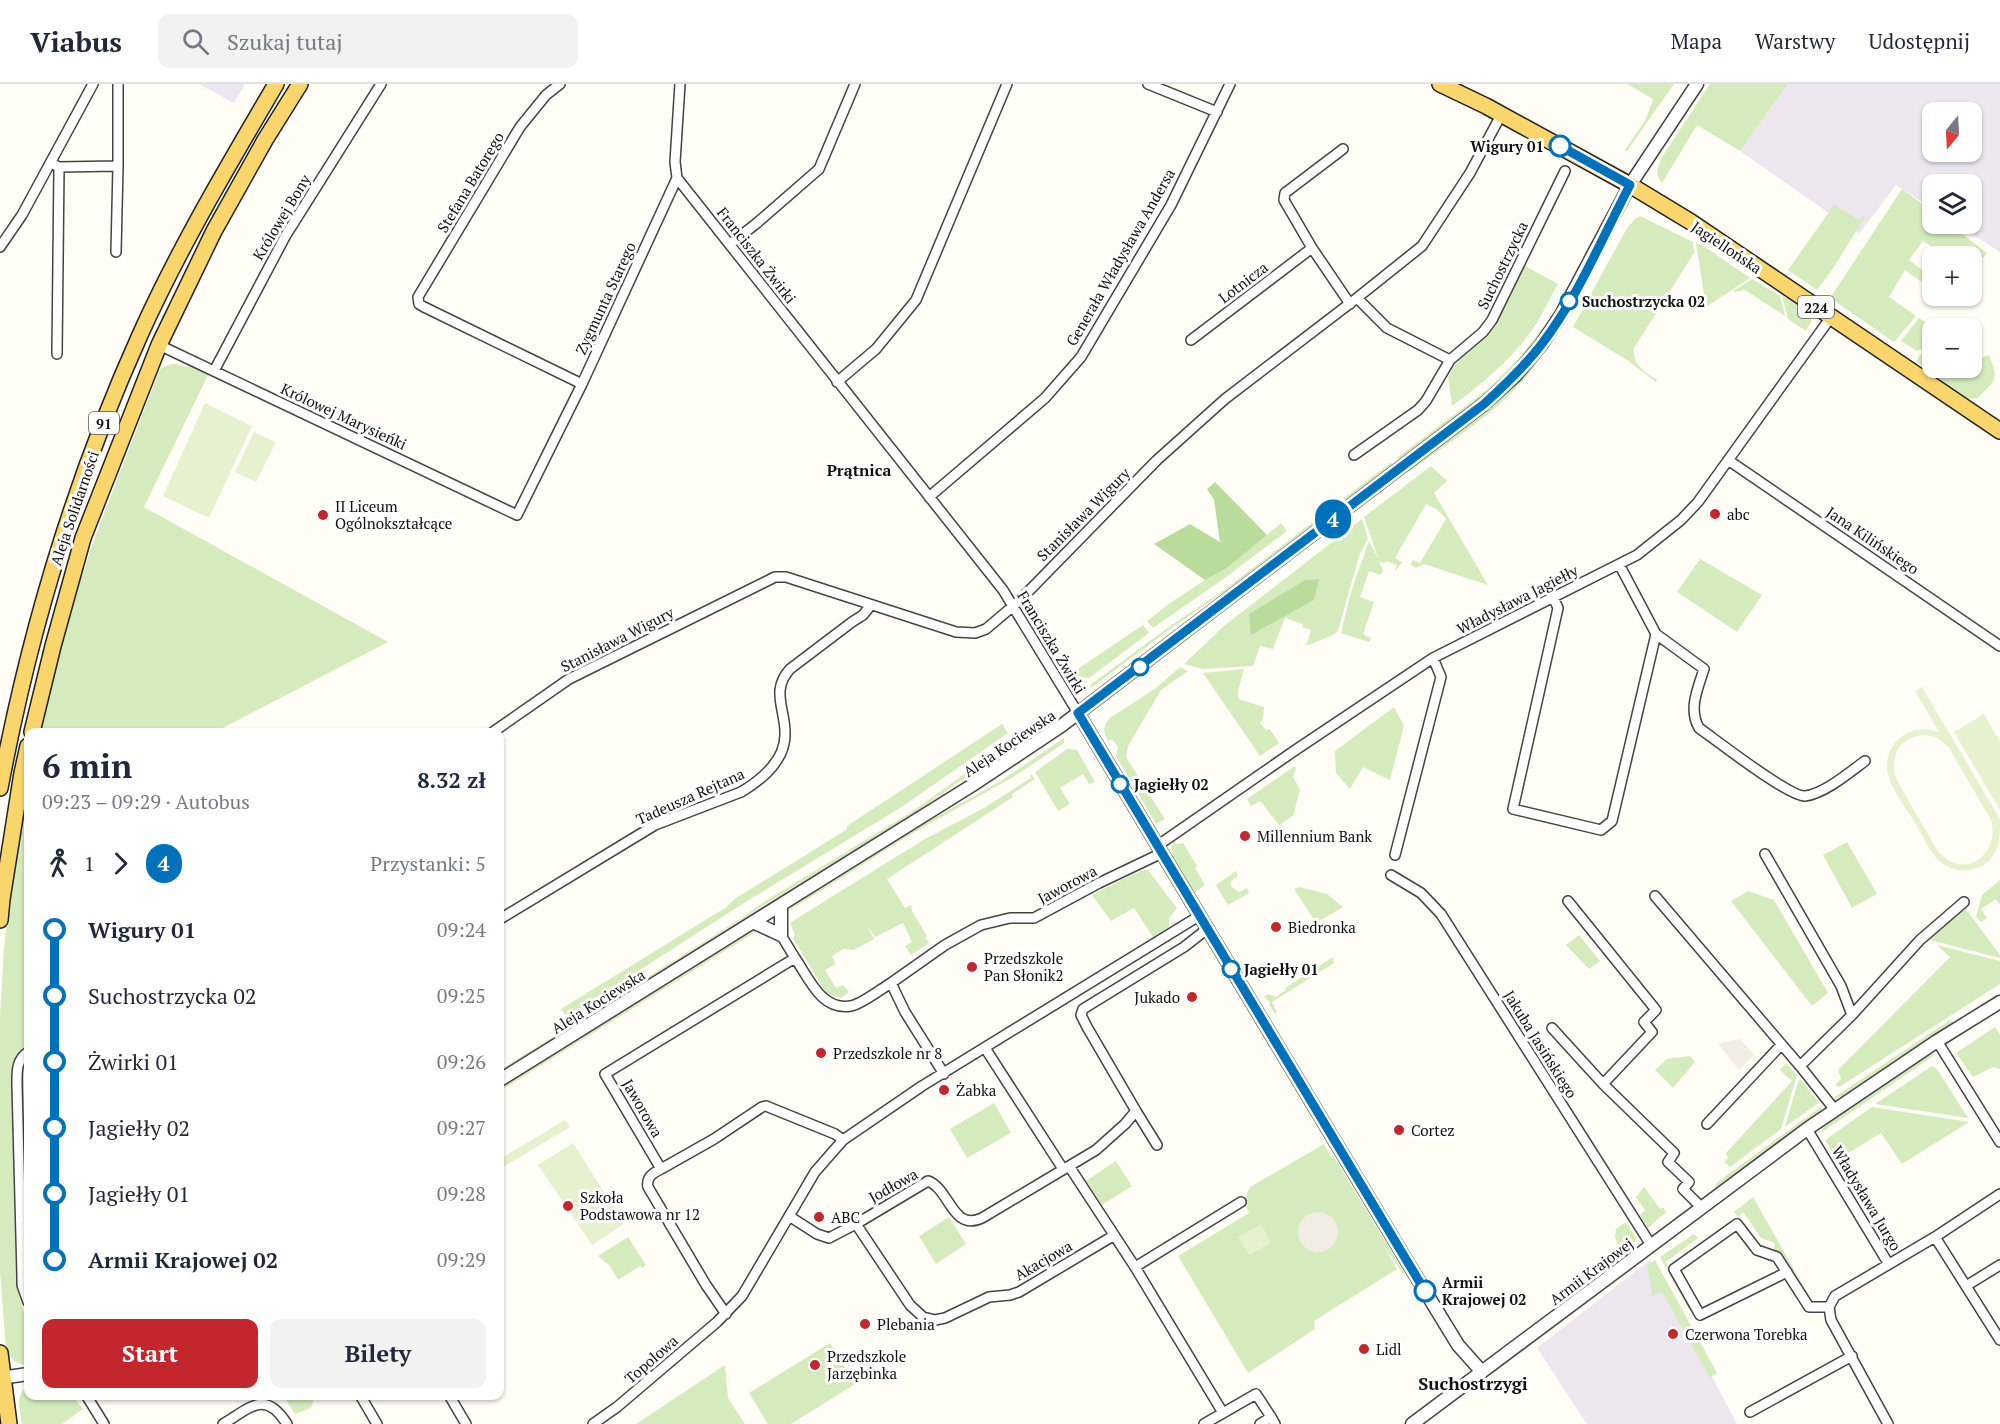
<!DOCTYPE html>
<html lang="pl">
<head>
<meta charset="utf-8">
<style>
	:root { --surface:#fff; --page:#f2f2f3; --text:#1f2937; --muted:#747a83; --line:#e0e1e3; --accent:#c4262e }
	body { margin:0; font-family:"PT Serif",serif; background:var(--page); color:var(--text); height:100vh; display:flex; flex-direction:column; font-size:22px; white-space:nowrap }
	* { box-sizing:border-box; margin:0 }
	p { font-size:20px; color:var(--muted) }
	.icon { flex:none; width:33px; height:33px; fill:none; stroke:currentColor; stroke-width:2; stroke-linecap:round; stroke-linejoin:round }
	.map { position:relative; flex:1; overflow:hidden }
	.sheet { position:absolute; left:24px; top:644px; width:480px; height:672px; display:flex; flex-direction:column; background:var(--surface); border-radius:12px; box-shadow:0 2px 4px #0004 }
	.sheet>* { flex:none }
	.badge { padding:0 12px; border-radius:20px; font-size:21px; line-height:39px }
	.needle { width:39px; rotate:198deg }
	.fabs { position:absolute; left:1922px; top:18px; display:grid; gap:12px }
	.fabs a { display:grid; place-items:center; width:60px; height:60px; border-radius:12px; background:var(--surface); box-shadow:0 2px 4px #0004; font-size:30px }
	.map>.badge { position:absolute; translate:-50% -50%; box-shadow:0 0 0 3px #fff }
	.legs { display:flex; align-items:center; gap:9px; height:66px; padding:0 18px; font-size:20px }
	.legs p { margin-inline-start:auto }
	.summary { display:flex; align-items:center; justify-content:space-between; height:102px; padding:0 18px }
	h1 { font-size:33px; font-weight:600; line-height:45px }
	.cta { display:flex; gap:12px; margin-top:auto; padding:12px 18px }
	.cta a { flex:1; height:69px; border-radius:12px; background:var(--accent); color:#fff; font-size:24px; font-weight:600; line-height:69px; text-align:center }
	.cta a+a { background:var(--page); color:var(--text) }
	ul { padding:0 18px; list-style:none }
	li { display:flex; align-items:center; gap:21px; height:66px; font-size:22px }
	li i { display:grid; place-items:center; width:9px; height:100%; margin:0 8px; background:currentColor }
	li i::after { content:''; width:15px; height:15px; margin:-8px; border:4px solid; border-radius:50%; background:var(--surface) }
	li p { margin-inline-start:auto }
	li:first-child i { background:linear-gradient(#0000 50%,currentColor 0) }
	li:last-child i { background:linear-gradient(currentColor 50%,#0000 0) }
	header { display:flex; align-items:center; gap:36px; box-sizing:border-box; height:84px; padding:0 30px; background:var(--surface); border-bottom:2px solid var(--line) }
	header strong { font-size:28px }
	nav { display:flex; gap:33px; margin-inline-start:auto; font-size:21px }
	.search { width:420px; height:54px; background:var(--page); display:flex; align-items:center; gap:15px; box-sizing:border-box; padding:0 21px; border-radius:12px; color:var(--muted); font-size:22px }
	.map>svg:first-child { display:block }
</style>
</head>
<body>
<header>
<strong>Viabus</strong>
<div class="search"><svg class="icon" aria-label="search" viewBox="0 0 24 24"><circle cx="10" cy="10" r="6"/><path d="M15 15l6 6"/></svg>Szukaj tutaj</div>
<nav><a>Mapa</a><a>Warstwy</a><a>Udostępnij</a></nav>
</header>
<div class="map">
<svg width="2000" height="1340" viewBox="0 0 2000 1340">
	<rect width="100%" height="100%" fill="#fffdf5"/>
	<path fill="#eee6ef" fill-rule="evenodd" d="M199,0H245L234,19Z
		M1788,0H2000V168L1956,140H1971V100H1932V124L1896,101L1859,150L1740,67ZM1932,28H1971V68H1932Z
		M1650,1176L1737,1340H1587L1537,1264Z"/>
	<path fill="#d5ebbd" d="M1627,0H1674L1627,67L1625,66L1646,35L1653,15Z
		M1710,0H1788L1740,67L1697,41L1662,99C1654,91 1658,82 1662,73Z
		M1902,105L1932,127V140H1949L1987,169L1971,189V172H1946L1923,157L1909,176L1930,192L1924,200L1905,186L1889,213L1916,232L1894,258L1830,214Z
		M1834,121L1859,136L1864,131L1865,133L1832,186L1817,206L1788,186Z
		M1640,132L1693,158L1694,169L1634,264C1632,281 1644,287 1657,296L1656,298L1627,276L1573,243L1627,144L1635,135Z
		M1696,159L1702,161L1750,194L1706,223Z
		M1523,181L1558,200C1551,212 1545,225 1538,237C1517,271 1483,299 1452,322L1448,293L1453,283L1490,245L1503,225Z
		M1752,195L1780,212L1785,232L1745,206L1735,208L1733,207Z
		M1782,212L1796,218L1811,230V238L1806,247L1788,235Z
		M1919,234L1935,244H1932V260L1917,267L1901,257Z
		M1544,242C1527,288 1438,346 1398,376V373L1488,305L1520,273Z
		M1932,266V284H1971V269L1979,275L1989,271C1999,297 1996,294 1978,314L1964,315L1943,300L1917,277L1919,272Z
		M1542,271C1511,321 1456,353 1409,388L1406,387L1489,324L1518,298Z
		M171,280H176L186,283L190,281L209,289L144,423L388,558L215,648H38L57,568L92,461L160,285Z
		M1390,379L1393,380L1227,506L1177,540L1091,604L1090,601L1173,540L1224,506Z
		M1431,382L1447,397L1434,409L1488,501L1424,480L1416,484L1410,480L1413,476L1420,479L1446,435L1438,426L1426,420L1395,474L1402,478L1394,489L1397,481L1386,477L1385,479L1379,478L1383,486L1381,491L1369,487L1360,513L1374,518L1363,550L1371,554L1369,558L1341,549L1351,508L1369,457L1378,474L1364,433Z
		M1362,435L1368,454L1359,472L1338,547L1333,551L1306,562L1311,546L1302,543L1303,540L1285,534L1273,565L1260,562L1253,582L1203,585L1184,580L1224,542Z
		M1281,439L1287,447L1225,494L1153,544L1147,537L1170,519L1205,496L1227,484Z
		M1700,475L1762,511L1737,548L1677,508Z
		M1143,541L1149,549L1089,594L1069,591Z
		M1180,583L1188,587L1161,606L1128,662L1126,673L1165,735L1156,740L1116,672L1118,663L1112,655L1108,657C1103,647 1102,642 1110,634L1156,604Z
		M1244,585L1238,607V615L1264,623L1263,635L1260,639L1266,646L1270,645L1279,659L1260,672L1203,589Z
		M1394,623L1404,642L1390,696L1363,683L1350,705L1336,689L1335,667Z
		M1002,640L1008,649L900,724L747,817L567,933L561,925L725,824L736,814L846,746L847,742Z
		M1064,654V659L1015,692L913,749L787,828L792,822L919,742L999,698Z
		M1067,665L1077,666L1095,698L1089,700L1083,690L1060,704L1070,720L1058,727L1035,688Z
		M981,678L973,688L916,728L758,825L500,988V986L740,835L767,816L913,727Z
		M1295,682L1296,685L1293,693L1300,706L1293,732L1279,741L1260,717L1251,722L1247,715Z
		M1030,691H1032L1035,695L1012,710L1013,713L887,795L905,824L911,821L912,827L927,852L925,853L929,859L911,871L905,862L912,858L903,839L875,853L868,843L874,855L854,866L843,865L832,872L836,880L825,886L836,904L843,901L849,908L841,914L826,909L793,854L795,851L791,842V838L925,755L984,724L1031,694Z
		M28,701V961L16,972L12,985L16,1192L19,1211L23,1226L28,1234V1282C17,1280 11,1276 6,1265L0,1187V932L4,864L9,821L19,752Z
		M1174,757L1176,760L1183,759L1197,782L1195,784L1205,801L1194,809L1173,774C1171,768 1170,762 1174,757Z
		M1847,758L1877,810L1852,824L1823,771Z
		M1147,785L1177,824L1169,834V843L1153,853L1134,824L1111,837L1092,811L1129,792Z
		M1236,787L1238,792L1231,797V802L1239,808L1247,804L1249,809L1228,821L1216,801Z
		M2000,796V821L1996,815L1981,825L1987,834L1981,838L1976,832L1982,811Z
		M1299,803L1327,810L1343,823L1316,839L1294,805Z
		M1748,807L1774,816L1828,909L1812,922L1731,817Z
		M1963,824L1966,825L2000,871V874L1930,856L1957,826Z
		M753,847H757L500,1007V1004Z
		M1579,851L1600,877L1589,885L1566,861Z
		M1937,861L2000,877V900L1839,1003L1835,1001L1841,995L1838,986L1950,873Z
		M1333,873L1334,879L1272,918L1277,928L1275,930L1269,920L1270,918L1264,913L1268,910L1276,913L1286,906L1285,904Z
		M1950,936L1954,939L1845,1011L1838,1014H1833Z
		M1995,943L2000,951V985L1993,983L1973,993L1956,969Z
		M1930,970H1936L1821,1049L1826,1039Z
		M1690,972L1695,978L1673,1004L1655,986L1667,975Z
		M28,975V1194L22,1009L25,977Z
		M1786,979L1797,991L1781,1045L1730,1083L1724,1078L1728,1074L1726,1069L1792,997L1780,986Z
		M1932,982L1937,985L1968,1034L1875,1020Z
		M1800,995L1817,1016V1020L1785,1043L1798,998Z
		M994,1019L1011,1049L967,1074L950,1045Z
		M1822,1022L1820,1028L1715,1104L1716,1099Z
		M1872,1023L1969,1038L1902,1080L1881,1049L1837,1076L1825,1056Z
		M1324,1060L1333,1076L1331,1068L1405,1190H1403L1383,1160L1397,1185L1314,1237L1315,1245L1248,1289L1178,1172L1249,1129L1244,1116L1250,1103Z
		M1116,1077L1132,1102L1102,1121L1086,1097Z
		M1644,1103L1660,1125L1663,1123L1666,1128L1648,1144L1640,1131L1645,1126L1636,1113Z
		M1753,1113L1810,1214L1807,1212L1780,1171L1773,1167L1775,1159L1761,1154L1743,1128L1738,1133L1734,1128Z
		M949,1133L966,1160L936,1180L919,1152Z
		M1626,1138L1636,1154L1635,1158L1576,1201L1573,1199L1619,1163L1615,1153L1616,1145Z
		M1694,1150L1698,1154L1666,1178L1692,1226L1688,1224L1660,1173Z
		M628,1153L646,1181L642,1184L640,1182L618,1196L610,1182L598,1172Z
		M1655,1176L1717,1289L1710,1294L1662,1208L1651,1212L1652,1207L1647,1182Z
		M830,1259L855,1300L791,1340H768L749,1309Z
		M725,1281L728,1314L745,1340H636Z
		M28,1303V1311H72L83,1325L62,1340H22C20,1326 14,1310 28,1303Z
		M291,1311H315L311,1324L295,1330L286,1316Z"/>
	<path fill="#b9dc9c" d="M1215,398L1267,451L1227,484L1205,496L1154,460L1190,440L1220,458L1214,416L1207,405Z
		M1319,495L1314,516L1251,551L1249,530L1305,496Z"/>
	<path fill="#e6f2cf" fill-rule="evenodd" d="M205,319L252,342L209,434L163,412Z
		M254,348L276,358L256,398L235,388Z
		M1922,603L2000,735C2000,754 2000,773 1980,783C1967,789 1952,787 1941,778C1929,769 1923,752 1915,739C1906,724 1893,708 1888,691C1883,671 1896,649 1917,646C1925,644 1932,646 1939,648L1915,607ZM1926,651L1938,654L1949,664L1991,736C2000,767 1969,795 1943,772C1935,765 1931,754 1925,745C1915,727 1904,710 1895,692C1890,670 1902,651 1926,651Z
		M1984,630L2000,658V726L1954,648Z
		M565,1036L570,1043L500,1085V1075Z
		M573,1059L624,1140L592,1161L538,1081Z
		M1261,1140L1271,1159L1249,1171L1238,1153Z"/>
	<path fill="#f1ede2" d="M1740,955L1754,971L1739,986L1718,960Z
		M1298 1148a20 20 0 1 1 40 0a20 20 0 1 1-40 0Z"/>
	<g fill="none" stroke-linecap="round" stroke-linejoin="round">
		<g stroke="#444" stroke-width="12">
			<path id="minor" d="M560,0L546,11L520,43L418,213L419,220L424,223L582,300
				M1148,0L1217,28
				M1343,65L1285,109L1284,116L1312,164L1350,220
				M51,79L59,83L57,270
				M118,82V0
				M59,83L118,82L116,168
				M677,94L1003,506L1078,629
				M730,160L757,139L819,85L855,0
				M0,163L22,131L93,0
				M1357,214L1387,244L1450,276
				M1191,256L1312,164
				M159,261L517,431L582,300L677,94L675,78L680,0
				M214,287L286,151L381,0
				M837,298L876,265L916,216L1007,0
				M1354,371L1418,326L1426,317L1450,276L1483,248L1492,236L1565,87
				M1728,376L2000,562
				M929,413L1045,314L1081,273L1171,121L1230,0
				M1619,480L1656,550L1704,585C1698,604 1688,625 1699,644C1716,656 1789,713 1805,712C1824,710 1850,688 1865,677
				M1553,513L1558,524L1513,725L1601,746L1612,737L1656,550
				M493,648L569,595L775,493H786L956,548L975,549L986,545L1019,517L1157,376L1225,315L1357,214L1422,162L1470,89L1501,31
				M1157,762L1294,667L1433,574L1637,471L1681,436L1698,418L1831,233
				M1765,770L1841,902L1852,931
				M1395,771L1441,593L1433,574
				M1391,791L1421,809L1441,830L1651,1161
				M1655,812L1800,982L1835,1026
				M1568,817L1656,926L1644,938L1652,948L1603,1000
				M500,835L655,741L741,708C760,697 785,677 785,651C786,626 770,607 790,585L852,538L863,531L871,521
				M781,851L795,874
				M1552,944L1603,1000L1674,1069L1668,1078L1689,1098L1683,1105L1701,1123
				M1937,957L2000,1058
				M985,964L1063,1085
				M28,968C16,976 17,988 17,1001L22,1192V1201L28,1218
				M1800,982L1852,931L1920,856L1964,818
				M944,990L905,928L891,899L945,861L981,841L1010,834H1034L1099,799L1162,769
				M1136,1027L1157,1061
				M1707,1040L1781,961
				M1807,1045L1888,1179
				M1069,1082L1135,1183L1223,1329L1204,1340
				M661,1085L714,1055L762,1023L766,1022L835,1050L843,1056
				M789,1132L817,1150L829,1154L856,1140L928,1097C950,1105 952,1148 982,1134L1096,1066L1125,1040L1136,1027L1087,943L1081,931L1083,925L1184,863L1207,845
				M856,1140L910,1221L923,1233L935,1236L945,1234L989,1213L1010,1211L1019,1208L1113,1152
				M1935,1153L2000,1256
				M1135,1183L1241,1118
				M1787,1188L1700,1231L1674,1185L1737,1140L1757,1166L1777,1173L1809,1223H1829
				M1966,1202L2000,1181
				M726,1230L706,1201L648,1103C646,1093 653,1089 661,1085L605,990L795,874C809,894 821,927 851,922C862,920 881,905 891,899
				M86,1311L104,1340
				M360,1311L377,1340
				M449,1311L466,1340
				M1750,1328L1852,1272
				M1223,1329L1256,1310L1271,1333
				M223,1340C250,1324 265,1305 287,1340
				M593,1340L617,1323L717,1238L742,1212L815,1088L843,1056L922,1002L1199,832
				M1260,1340L1271,1333L1275,1340
				M1888,1340L1831,1236L1829,1223L1835,1212L1935,1153L2000,1110"/>
		</g>
		<g stroke="#444" stroke-width="15">
			<path id="tertiary" d="M1078,629L1414,1189L1458,1261L1482,1288
				M753,838L781,851V821
				M500,996L971,702L1061,642L1484,320L1515,292L1541,261L1561,231L1630,101L1697,0
				M0,1294L28,1290
				M1412,1340L1807,1045L1937,957L2000,918"/>
		</g>
		<g stroke="#222" stroke-width="18">
			<path id="primary" d="M1440,0L1486,22L1630,101L1691,138L2000,347
				M32,648L53,562L83,454L159,261L214,147L265,56L300,0
				M0,704C29,549 75,395 140,251C179,164 228,82 276,0
				M0,836L2,815L22,689L28,662
				M0,1269L9,1340"/>
		</g>
		<use href="#minor" stroke="#fff" stroke-width="9"/>
		<use href="#tertiary" stroke="#fff" stroke-width="12"/>
		<use href="#primary" stroke="#f9d66b" stroke-width="15"/>
	</g>
	<g fill="none" stroke-linecap="round" stroke-linejoin="round">
		<g stroke="#fff" stroke-width="14">
			<path id="line-1" d="M1425,1207L1078,629L1484,320C1504,302 1524,283 1541,261C1578,213 1602,154 1630,101L1560,62"/>
		</g>
		<use href="#line-1" stroke="#0072bc" stroke-width="9"/>
	</g>
	<g fill="#fff" stroke="#0072bc" stroke-width="3">
		<circle cx="1560" cy="62" r="10"/>
		<circle cx="1569" cy="217" r="8"/>
		<circle cx="1140" cy="583" r="8"/>
		<circle cx="1120" cy="700" r="8"/>
		<circle cx="1231" cy="885" r="8"/>
		<circle cx="1425" cy="1207" r="10"/>
	</g>
	<g fill="#c4262e" stroke="#fff" stroke-width="2">
		<circle cx="1715" cy="430" r="6"/>
		<circle cx="323" cy="431" r="6"/>
		<circle cx="1245" cy="752" r="6"/>
		<circle cx="1276" cy="843" r="6"/>
		<circle cx="972" cy="883" r="6"/>
		<circle cx="1192" cy="913" r="6"/>
		<circle cx="821" cy="969" r="6"/>
		<circle cx="944" cy="1006" r="6"/>
		<circle cx="1399" cy="1046" r="6"/>
		<circle cx="568" cy="1122" r="6"/>
		<circle cx="819" cy="1133" r="6"/>
		<circle cx="865" cy="1240" r="6"/>
		<circle cx="1673" cy="1250" r="6"/>
		<circle cx="1364" cy="1265" r="6"/>
		<circle cx="815" cy="1281" r="6"/>
	</g>
	<g text-anchor="middle" dominant-baseline="central" stroke-width="6" stroke-linejoin="round" paint-order="stroke">
		<g fill="#fff" stroke="#585858" stroke-width="1.5">
			<rect x="1798" y="212" width="36" height="22" rx="4.5"/>
			<rect x="89" y="328" width="30" height="22" rx="4.5"/>
		</g>
		<g font-size="14" font-weight="bold" fill="#111">
			<text x="1816" y="223">224</text>
			<text x="104" y="339">91</text>
		</g>
		<g font-size="15" font-weight="bold" fill="#111" stroke="#fff" text-anchor="start">
			<text x="1544" y="62" text-anchor="end">Wigury 01</text>
			<text x="1582" y="217">Suchostrzycka 02</text>
			<text x="1134" y="700">Jagiełły 02</text>
			<text x="1244" y="885">Jagiełły 01</text>
			<text x="1442" y="1198">Armii<tspan x="1442" dy="17">Krajowej 02</tspan></text>
		</g>
		<g font-size="15" fill="#111" stroke="#fff">
			<text transform="translate(470 98) rotate(-59)">Stefana Batorego</text>
			<text transform="translate(281 133) rotate(-59)">Królowej Bony</text>
			<text transform="translate(1727 163) rotate(34)">Jagiellońska</text>
			<text transform="translate(757 171) rotate(52)">Franciszka Żwirki</text>
			<text transform="translate(1120 173) rotate(-60)">Generała Władysława Andersa</text>
			<text transform="translate(1502 181) rotate(-64)">Suchostrzycka</text>
			<text transform="translate(1243 198) rotate(-37)">Lotnicza</text>
			<text transform="translate(605 214) rotate(-65)">Zygmunta Starego</text>
			<text transform="translate(344 332) rotate(25)">Królowej Marysieńki</text>
			<text transform="translate(74 424) rotate(-71)">Aleja Solidarności</text>
			<text transform="translate(1083 430) rotate(-45)">Stanisława Wigury</text>
			<text transform="translate(1873 456) rotate(34)">Jana Kilińskiego</text>
			<text transform="translate(1517 515) rotate(-27)">Władysława Jagiełły</text>
			<text transform="translate(617 555) rotate(-27)">Stanisława Wigury</text>
			<text transform="translate(1052 558) rotate(59)">Franciszka Żwirki</text>
			<text transform="translate(1009 659) rotate(-34)">Aleja Kociewska</text>
			<text transform="translate(690 712) rotate(-24)">Tadeusza Rejtana</text>
			<text transform="translate(1067 800) rotate(-28)">Jaworowa</text>
			<text transform="translate(598 917) rotate(-32)">Aleja Kociewska</text>
			<text transform="translate(1541 960) rotate(58)">Jakuba Jasińskiego</text>
			<text transform="translate(643 1024) rotate(60)">Jaworowa</text>
			<text transform="translate(893 1101) rotate(-29)">Jodłowa</text>
			<text transform="translate(1867 1114) rotate(59)">Władysława Jurgo</text>
			<text transform="translate(1043 1176) rotate(-30)">Akacjowa</text>
			<text transform="translate(1591 1187) rotate(-37)">Armii Krajowej</text>
			<text transform="translate(651 1275) rotate(-41)">Topolowa</text>
		</g>
		<g font-size="15" fill="#111" stroke="#fff" text-anchor="start">
			<text x="335" y="422">II Liceum<tspan x="335" dy="17">Ogólnokształcące</tspan></text>
			<text x="1727" y="430">abc</text>
			<text x="1257" y="752">Millennium Bank</text>
			<text x="1288" y="843">Biedronka</text>
			<text x="984" y="874">Przedszkole<tspan x="984" dy="17">Pan Słonik2</tspan></text>
			<text x="1180" y="913" text-anchor="end">Jukado</text>
			<text x="833" y="969">Przedszkole nr 8</text>
			<text x="956" y="1006">Żabka</text>
			<text x="1411" y="1046">Cortez</text>
			<text x="580" y="1113">Szkoła<tspan x="580" dy="17">Podstawowa nr 12</tspan></text>
			<text x="831" y="1133">ABC</text>
			<text x="877" y="1240">Plebania</text>
			<text x="1685" y="1250">Czerwona Torebka</text>
			<text x="1376" y="1265">Lidl</text>
			<text x="827" y="1272">Przedszkole<tspan x="827" dy="17">Jarzębinka</tspan></text>
		</g>
		<g font-size="16" font-weight="bold" fill="#111" stroke="#fff">
			<text x="859" y="386">Prątnica</text>
		</g>
		<g font-size="18" font-weight="bold" fill="#111" stroke="#fff">
			<text x="1473" y="1299">Suchostrzygi</text>
		</g>
	</g>
</svg>
<div class="fabs">
<a><svg class="needle" viewBox="-14 -14 28 28"><path d="M0-13l5 13h-10z" fill="#e53935"/><path d="M0 13l5-13h-10z" fill="#747a83"/></svg></a>
<a><svg class="icon" aria-label="layers" viewBox="0 0 24 24"><path d="M12 4l9 5-9 5-9-5zM3 14l9 5 9-5"/></svg></a>
<a>+</a>
<a>−</a>
</div>
<b class="badge" style="left:1333px;top:435px;background:#0072bc;color:#fff">4</b>
<section class="sheet">
<div class="summary"><div><h1>6 min</h1><p>09:23 – 09:29 · Autobus</p></div><b>8.32 zł</b></div>
<div class="legs"><svg class="icon" aria-label="walk" viewBox="0 0 24 24"><circle cx="13" cy="4" r="2"/><path d="M13 8l-2 6 4 7M11 14l-3 7M7 12l3-4h3l4 4"/></svg>1<svg class="icon" aria-label="forward" viewBox="0 0 24 24"><path d="M9 5l7 7-7 7"/></svg><b class="badge" style="background:#0072bc;color:#fff">4</b><p>Przystanki: 5</p></div>
<ul>
<li><i style="color:#0072bc"></i><b>Wigury 01</b><p>09:24</p></li>
<li><i style="color:#0072bc"></i><span>Suchostrzycka 02</span><p>09:25</p></li>
<li><i style="color:#0072bc"></i><span>Żwirki 01</span><p>09:26</p></li>
<li><i style="color:#0072bc"></i><span>Jagiełły 02</span><p>09:27</p></li>
<li><i style="color:#0072bc"></i><span>Jagiełły 01</span><p>09:28</p></li>
<li><i style="color:#0072bc"></i><b>Armii Krajowej 02</b><p>09:29</p></li>
</ul>
<div class="cta"><a>Start</a><a>Bilety</a></div>
</section>
</div>
</body>
</html>
